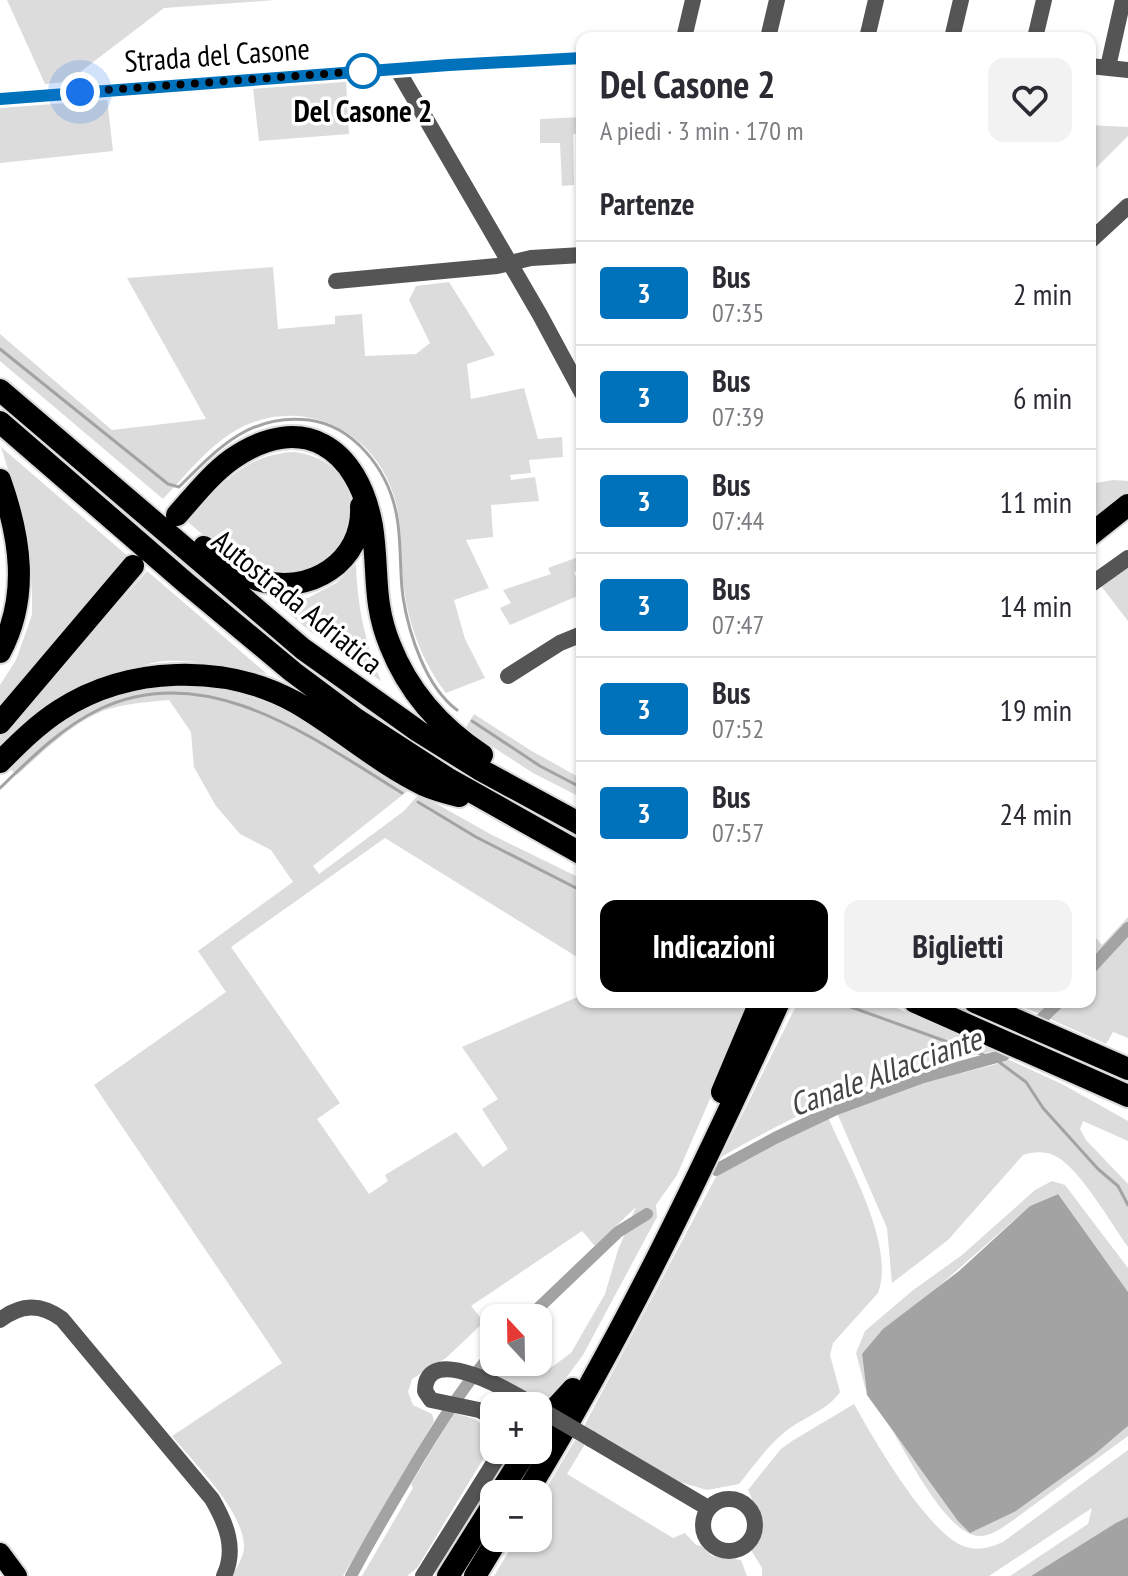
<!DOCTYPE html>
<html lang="it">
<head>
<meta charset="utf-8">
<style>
	:root { --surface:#fff; --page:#f2f2f3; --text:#2b2b33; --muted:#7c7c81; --line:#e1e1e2; --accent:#000 }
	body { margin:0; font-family:"PT Sans Narrow",sans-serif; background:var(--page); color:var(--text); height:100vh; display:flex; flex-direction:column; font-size:30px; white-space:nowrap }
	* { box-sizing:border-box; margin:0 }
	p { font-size:26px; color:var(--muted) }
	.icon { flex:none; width:44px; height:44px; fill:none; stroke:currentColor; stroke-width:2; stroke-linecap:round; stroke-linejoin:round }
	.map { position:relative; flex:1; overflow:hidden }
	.sheet { position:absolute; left:576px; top:32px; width:520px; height:976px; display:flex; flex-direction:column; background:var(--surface); border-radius:16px; box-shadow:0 2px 6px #0004 }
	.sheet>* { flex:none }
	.badge { padding:0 16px; border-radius:6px; font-size:28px; line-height:52px }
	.needle { width:52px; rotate:338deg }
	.buttons { position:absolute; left:480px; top:1304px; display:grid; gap:16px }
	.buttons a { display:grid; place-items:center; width:72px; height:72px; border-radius:16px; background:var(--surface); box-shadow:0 2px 6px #0004; font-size:40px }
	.you { position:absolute; width:40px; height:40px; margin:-20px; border:6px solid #fff; border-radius:50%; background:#1a73e8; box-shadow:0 0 0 12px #1a73e833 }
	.map>.badge { position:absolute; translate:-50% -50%; box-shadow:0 0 0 4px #fff }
	h2 { padding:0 24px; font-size:30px; line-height:72px }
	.round { display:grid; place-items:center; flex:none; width:84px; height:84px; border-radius:16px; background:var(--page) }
	.head { display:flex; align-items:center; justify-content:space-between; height:136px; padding:0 24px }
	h1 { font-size:38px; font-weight:600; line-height:60px }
	.action { display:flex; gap:16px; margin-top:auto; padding:16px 24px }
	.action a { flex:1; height:92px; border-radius:16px; background:var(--accent); color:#fff; font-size:32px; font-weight:600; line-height:92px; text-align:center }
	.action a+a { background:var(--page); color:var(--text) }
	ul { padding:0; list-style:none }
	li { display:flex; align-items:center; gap:24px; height:104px; padding:0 24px; border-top:2px solid var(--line) }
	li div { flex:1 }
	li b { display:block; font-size:30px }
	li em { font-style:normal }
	li .badge { min-width:88px; font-weight:700; text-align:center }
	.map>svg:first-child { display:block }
</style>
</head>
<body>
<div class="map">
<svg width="1128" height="1576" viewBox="0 0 1128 1576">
	<rect width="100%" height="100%" fill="#fff"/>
	<path fill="#dcdcdc" d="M7,0H276L164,8L67,82L45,84Z
		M346,80L349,134L259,141L253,88Z
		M107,98L113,151L0,163V106Z
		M582,117V133L573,134L574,185L562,186L560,143H540V119Z
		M1090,125L1128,127V136L1090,174Z
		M273,267L278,329L335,324V316L362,314L365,356L416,354L430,343L409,300L416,286L449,282L495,355L467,364L471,399L524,388L538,439L562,437L563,457L529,460L531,473L510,475L511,480L535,477L539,501L491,505L493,537L466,540L489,588L454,600L465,639L485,678L446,693C422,662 407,621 403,581C400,552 403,524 394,496C375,432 306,397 244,426C212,441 187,474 163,499L0,361V334L112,430L206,419L127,278Z
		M1,447L131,559L0,714V685L16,660L32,615V576L20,509Z
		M295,452C397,467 345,607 255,568C229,557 209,540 188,522C219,486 244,454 295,452Z
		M1113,480L1128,481V495L1090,524V484Z
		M581,556L582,569L574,572L582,594L510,625L500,608L511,603L503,590L551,574L548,568Z
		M356,564C357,605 365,643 381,681L310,631L269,597L308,598L336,583Z
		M1128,567V621L1101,586Z
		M147,571L267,674C236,668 188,657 157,662C102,672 46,723 0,756V737Z
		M185,683L222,688L289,710L410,789L313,866L319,874L404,811L419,794L492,835L582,879V960L385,838L231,947L340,1103L317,1119L369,1194L388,1181L385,1175L456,1132L483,1167L508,1149L482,1109L498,1099L462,1047L582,995V1002H752L677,1175L656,1205L657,1217L583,1355L546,1405L484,1372L494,1362H509L533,1374L549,1369L571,1353L605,1294L618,1250L636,1207L595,1246L582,1231L471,1306L484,1322L446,1358L412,1379L408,1392L413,1405L432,1414L434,1421L343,1576H232C237,1567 244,1556 244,1547C244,1511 194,1463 172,1436L282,1363L94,1085L226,992L198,951L293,882L271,850L240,834L216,806L194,767L191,732L169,700C146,702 116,704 96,714C66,728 41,754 17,775L9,768L60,720L103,698L140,685Z
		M474,714L530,750L582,779V798L533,773L465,729Z
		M1128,917V1038L1113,1032L1106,1044L1012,1002H1090V931L1102,945Z
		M798,1002H883L995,1051C893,1069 810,1106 721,1157Z
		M1005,1058L1062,1084L1128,1121V1141L1083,1121L1080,1129L1086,1140L1128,1184V1247C1111,1223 1082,1173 1059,1158C1048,1151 1035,1151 1023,1155L948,1240L892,1283L887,1228L837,1113L922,1083L997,1064Z
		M828,1117C847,1162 896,1245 878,1293L833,1343L830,1355L840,1392C827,1411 803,1417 785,1432C767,1446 753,1467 739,1484L707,1490L680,1482L583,1428L718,1173Z
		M1052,1181L1065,1185L1128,1268V1292L1057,1194L1030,1206L862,1354L867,1395L856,1353L865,1331L912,1291L962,1255L1035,1190Z
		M854,1404C874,1440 925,1528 961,1545C976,1552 989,1548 1003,1542L1128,1450V1517L1031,1576H1010L1088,1524L1092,1508L989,1576H762V1568L751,1550L757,1541L763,1524L748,1490L781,1449L792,1441Z
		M454,1413L475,1419L494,1434V1441L417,1568L407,1576H362L413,1488L411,1484Z
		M1128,1426V1436L1012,1521C1001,1528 991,1537 978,1536C946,1533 908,1456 892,1430L942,1497L1016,1511L1095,1454Z
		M575,1440L585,1444L567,1474L673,1538L685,1533L696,1545L702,1546L712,1556L741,1560L747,1576H494L517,1538H538V1502Z"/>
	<path fill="#a3a3a3" d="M1058,1194L1128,1292V1426L1095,1454L1016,1511L970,1533L958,1521L867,1395L862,1354L883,1329L959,1271L1030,1206Z
		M1128,1517V1576H1031L1116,1523Z"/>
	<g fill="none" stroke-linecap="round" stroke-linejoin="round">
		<path stroke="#a3a3a3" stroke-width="3" d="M0,349L168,484L179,487C217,449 250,413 309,420C354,426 387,469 396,512C402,539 399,569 403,597C409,635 426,687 457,710
			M472,721L540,766L582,788
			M0,788C30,759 62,727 100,709C207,658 314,739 402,793
			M418,802L476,837L582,891
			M837,1002L995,1059L1026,1082L1043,1108L1098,1169L1118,1186L1128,1205
			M1037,1002L1055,1007"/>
		<path stroke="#a3a3a3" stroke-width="12" d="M1090,969L1128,928
			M716,1170L775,1138L836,1109L920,1078L1004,1055L1059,1002
			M528,1318L618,1232L647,1214
			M351,1576C372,1536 396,1497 419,1458C442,1421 464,1384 494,1352"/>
		<g stroke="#dbdbdb" stroke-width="24">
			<path id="major" d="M0,1553L17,1576"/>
		</g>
		<g stroke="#dbdbdb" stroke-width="26">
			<path id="highway" d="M0,390L303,649L418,731L479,769L582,825
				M0,422L186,583L293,672L356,719L447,778L582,854
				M0,480C20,536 30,596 0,652
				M177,515C194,496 211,474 232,459C303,410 358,448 372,526C379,570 372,601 390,645C408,691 441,728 482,755
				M1090,535L1128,505
				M204,547C220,561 238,573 258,580C309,596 364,562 361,506
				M0,723L133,566
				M0,762C19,743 38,724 60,710C128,666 224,663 295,702C339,727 378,763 424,785C435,790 447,793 459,796
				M915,1002L1128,1096
				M975,1002L1128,1069
				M722,1092L760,1002
				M538,1432L548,1416L573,1389
				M499,1494L527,1450
				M526,1494C623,1336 702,1171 779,1002
				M448,1576L494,1503
				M475,1576L498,1538"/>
		</g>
		<path stroke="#555" stroke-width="16" d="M684,38L693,0
			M768,38L777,0
			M867,38L876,0
			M952,38L961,0
			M1035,38L1044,0
			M1090,66L1128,70
			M1108,67L1123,0
			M397,69L540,315L582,393
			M0,99L475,63L582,58
			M1090,241L1128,206
			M336,281L497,266L531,258L582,255
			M1090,585L1128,558
			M508,676L560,643L582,634
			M0,1320C21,1304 40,1303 62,1319L212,1499C226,1523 237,1549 224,1576
			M494,1417L479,1410L431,1400L425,1391C425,1339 517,1395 535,1406
			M591,1439L708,1508
			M703 1525a26 26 0 1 1 52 0a26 26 0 1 1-52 0Z
			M423,1576L502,1450"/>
		<use href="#major" stroke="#000" stroke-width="20"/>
		<use href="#highway" stroke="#000" stroke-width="22"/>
		<path stroke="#555" stroke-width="16" d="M538,1408L591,1439"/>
	</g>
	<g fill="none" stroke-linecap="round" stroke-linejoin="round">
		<g stroke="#fff" stroke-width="18">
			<path id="line" d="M0,99L449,65L582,58"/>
		</g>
		<use href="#line" stroke="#0072bc" stroke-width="12"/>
		<path stroke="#000" stroke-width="8" stroke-dasharray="0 14.4" d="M80,92L363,71"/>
	</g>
	<circle fill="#fff" stroke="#0072bc" stroke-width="4" cx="363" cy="71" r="16"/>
	<g text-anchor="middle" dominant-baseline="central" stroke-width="7" stroke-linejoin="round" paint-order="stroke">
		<g font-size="30" fill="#000" stroke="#fff">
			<text transform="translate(217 54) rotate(-4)">Strada del Casone</text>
			<text transform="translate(298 601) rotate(39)">Autostrada Adriatica</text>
		</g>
		<g font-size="30" font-weight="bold" fill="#000" stroke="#fff">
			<text x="363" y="110">Del Casone 2</text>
		</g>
		<g font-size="32" font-style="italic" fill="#444" stroke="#fff">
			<text transform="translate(885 1071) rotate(-20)">Canale Allacciante</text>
		</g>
	</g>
</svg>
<div class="buttons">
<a><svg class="needle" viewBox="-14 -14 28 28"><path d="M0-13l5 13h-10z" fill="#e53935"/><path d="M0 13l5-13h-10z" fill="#7c7c81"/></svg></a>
<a>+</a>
<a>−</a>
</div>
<div class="you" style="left:80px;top:92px"></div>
<section class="sheet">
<div class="head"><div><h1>Del Casone 2</h1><p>A piedi · 3 min · 170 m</p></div><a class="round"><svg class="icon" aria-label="heart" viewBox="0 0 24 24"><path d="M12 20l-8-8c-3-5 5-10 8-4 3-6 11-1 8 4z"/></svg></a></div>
<h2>Partenze</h2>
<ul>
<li><span class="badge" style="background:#0072bc;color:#fff">3</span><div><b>Bus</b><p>07:35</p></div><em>2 min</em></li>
<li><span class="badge" style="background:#0072bc;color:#fff">3</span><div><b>Bus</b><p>07:39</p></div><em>6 min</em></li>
<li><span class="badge" style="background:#0072bc;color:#fff">3</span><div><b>Bus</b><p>07:44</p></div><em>11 min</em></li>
<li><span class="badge" style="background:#0072bc;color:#fff">3</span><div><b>Bus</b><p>07:47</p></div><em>14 min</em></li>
<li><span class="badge" style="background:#0072bc;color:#fff">3</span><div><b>Bus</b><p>07:52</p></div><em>19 min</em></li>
<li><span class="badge" style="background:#0072bc;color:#fff">3</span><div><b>Bus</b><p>07:57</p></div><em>24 min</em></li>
</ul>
<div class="action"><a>Indicazioni</a><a>Biglietti</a></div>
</section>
</div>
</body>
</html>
